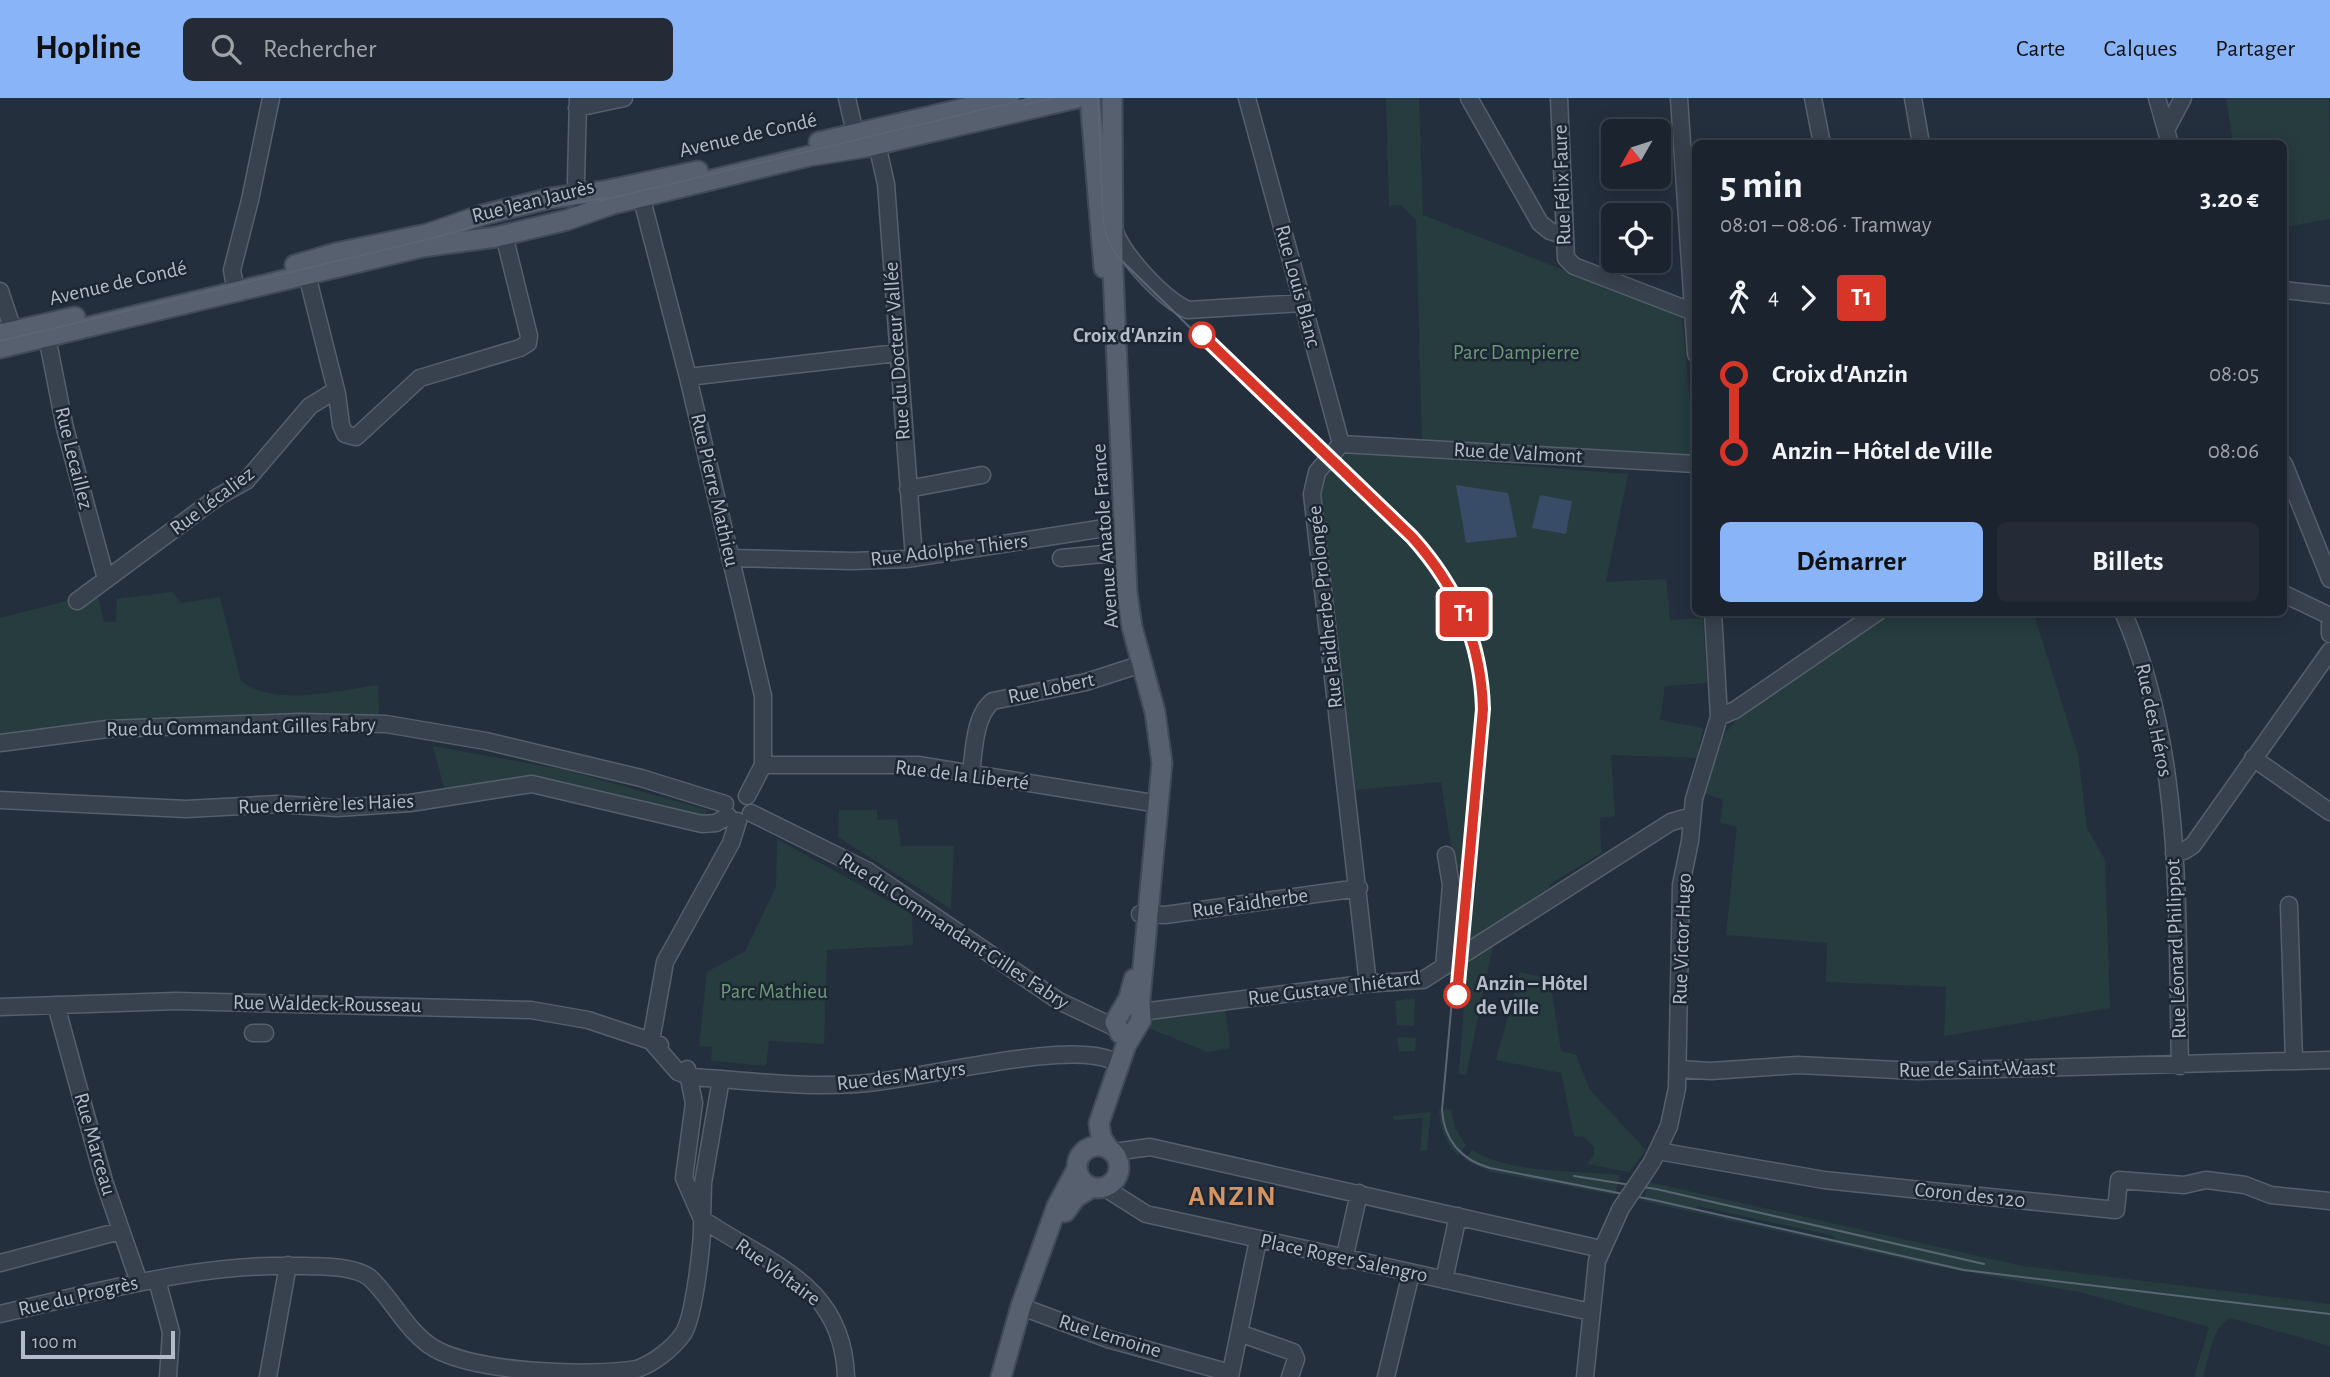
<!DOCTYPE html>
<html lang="fr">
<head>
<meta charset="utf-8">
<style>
	:root { --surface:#1b232e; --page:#242b36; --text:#f1f3f6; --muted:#a0a4aa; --line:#39404a; --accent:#8ab4f8 }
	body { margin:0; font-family:"Alegreya Sans",sans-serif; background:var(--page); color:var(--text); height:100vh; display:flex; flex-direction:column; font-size:26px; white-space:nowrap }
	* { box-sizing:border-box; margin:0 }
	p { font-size:23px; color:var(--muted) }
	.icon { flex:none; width:38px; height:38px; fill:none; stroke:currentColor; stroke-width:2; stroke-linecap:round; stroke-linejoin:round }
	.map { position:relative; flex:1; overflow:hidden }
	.sheet { position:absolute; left:1692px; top:42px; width:595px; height:476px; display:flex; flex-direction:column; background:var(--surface); border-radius:10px; box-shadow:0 4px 18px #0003,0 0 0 2px var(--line) }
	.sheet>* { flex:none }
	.badge { padding:0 14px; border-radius:5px; font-size:24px; line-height:46px }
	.needle { width:46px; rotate:231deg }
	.controls { position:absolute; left:1601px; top:21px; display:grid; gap:14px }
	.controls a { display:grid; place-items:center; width:70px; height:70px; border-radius:10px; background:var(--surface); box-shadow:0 4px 18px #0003,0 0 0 2px var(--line); font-size:35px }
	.scale { position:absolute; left:21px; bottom:18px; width:154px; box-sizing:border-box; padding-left:7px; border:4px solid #b4bcc9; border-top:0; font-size:19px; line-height:24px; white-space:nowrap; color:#b4bcc9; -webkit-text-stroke:5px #1d2633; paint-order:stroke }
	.map>.badge { position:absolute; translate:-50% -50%; box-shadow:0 0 0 4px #fff }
	.legs { display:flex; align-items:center; gap:10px; height:77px; padding:0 28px; font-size:23px }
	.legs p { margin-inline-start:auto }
	.summary { display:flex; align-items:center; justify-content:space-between; height:119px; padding:0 28px }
	h1 { font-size:38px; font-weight:700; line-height:52px }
	.primary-button { display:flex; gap:14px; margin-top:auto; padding:14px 28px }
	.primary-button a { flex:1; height:80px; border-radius:10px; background:var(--accent); color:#111; font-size:28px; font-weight:700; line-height:80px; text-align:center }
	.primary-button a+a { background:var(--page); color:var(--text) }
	ul { padding:0 28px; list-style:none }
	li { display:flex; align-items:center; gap:24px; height:77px; font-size:26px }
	li i { display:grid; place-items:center; width:10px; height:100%; margin:0 9px; background:currentColor }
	li i::after { content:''; width:18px; height:18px; margin:-9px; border:5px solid; border-radius:50%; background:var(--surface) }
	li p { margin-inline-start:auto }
	li:first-child i { background:linear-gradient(#0000 50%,currentColor 0) }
	li:last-child i { background:linear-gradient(currentColor 50%,#0000 0) }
	header { display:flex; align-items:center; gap:42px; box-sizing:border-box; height:98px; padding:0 35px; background:var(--accent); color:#111 }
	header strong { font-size:33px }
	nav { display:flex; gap:38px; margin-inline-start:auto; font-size:24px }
	.search { width:490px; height:63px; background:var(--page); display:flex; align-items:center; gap:18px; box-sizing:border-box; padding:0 24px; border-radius:10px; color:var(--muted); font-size:26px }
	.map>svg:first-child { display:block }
</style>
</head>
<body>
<header>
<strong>Hopline</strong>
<div class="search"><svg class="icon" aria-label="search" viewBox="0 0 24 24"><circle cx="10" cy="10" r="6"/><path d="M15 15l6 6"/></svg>Rechercher</div>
<nav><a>Carte</a><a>Calques</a><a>Partager</a></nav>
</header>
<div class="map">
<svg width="2330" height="1279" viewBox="0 0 2330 1279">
	<rect width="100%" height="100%" fill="#242f3e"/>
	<path fill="#263c3f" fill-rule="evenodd" d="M1386,0H1419L1423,117L1682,218L1695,360L1422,342L1416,122L1401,107L1389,108Z
		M2226,0H2329L2330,121L2284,129V46L2233,45Z
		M1240,270L1315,342L1308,349L1233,277Z
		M1348,354L1628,376L1606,484L1666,481L1670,522L1703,520L1707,585L1665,588L1660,622L1703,630L1697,660L1611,657L1615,718L1600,720L1601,755L1550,786L1549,794L1469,844L1477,779L1471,776L1464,846L1454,853L1461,771L1454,767L1441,684L1356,692L1317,388L1329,370Z
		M172,494L181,505L220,499L241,583C276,610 337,592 378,587L379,619L91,627L0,639V520L97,495L104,524H116L117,501Z
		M1891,515H2032L2035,520L2078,656L2087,730L2105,762L2110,910L1944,938L1946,889L1826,884L1827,845L1726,837L1737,729L1720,725L1723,702L1704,695L1723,637L1745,614Z
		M433,648L566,672L707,712L705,719L578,687L527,679L448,692L444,690Z
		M839,712H877V722L897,721L901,748H954L951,811L838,739Z
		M777,741L912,816L913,847L827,852L824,946L769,943L766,968L711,963L712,949L699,948L707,874L745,853L776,789Z
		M1493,848L1466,977L1459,976L1467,866Z
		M1520,874L1550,881L1561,953L1576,957L1590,992L1646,1052L1629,1074L1587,1066L1594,1057V1049L1584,1039L1574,1038L1561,975L1496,962Z
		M1415,900L1414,928L1397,927L1395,903Z
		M1225,910L1230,950L1208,954L1146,929L1149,919Z
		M1397,939L1416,940L1415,953H1399Z
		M1451,1011L1456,1032L1466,1047L1458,1058C1446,1044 1440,1030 1439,1012Z
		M1431,1014L1427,1052L1420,1053L1423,1020L1394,1022L1393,1018Z
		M1472,1052C1509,1076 1577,1072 1620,1077L1615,1097L1491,1074L1465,1062Z
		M1648,1084L2023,1168L2330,1206V1248L2231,1220C2212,1227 2209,1261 2203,1279H2194L2209,1229L2079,1194L1929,1167L1643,1103ZM1697,1108L1834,1138V1141L1696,1111Z"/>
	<path fill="#394c67" d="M1456,387L1508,395L1517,439L1466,445Z
		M1540,397L1572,403L1566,436L1532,430Z"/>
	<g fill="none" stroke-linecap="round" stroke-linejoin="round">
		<g stroke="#565f6c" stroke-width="19">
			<path id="minor" d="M578,0L576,83L584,116
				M847,0L855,35
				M1247,0L1341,346
				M1469,0L1540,125L1550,133L1565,138
				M1559,0L1566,160L1574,168L1696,215
				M1679,0L1696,256
				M1813,0L1822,46
				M1913,0L1921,46
				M2157,0L2170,46
				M577,10L624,0
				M2166,32L2183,0
				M877,46L886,86L914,460
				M639,90L688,279L763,598V667L747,698
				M1114,132C1124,158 1162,200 1188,212L1302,205
				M307,177L337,296L341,327L345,336L356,339L420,280L520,250L528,245L529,238L504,137
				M2284,192L2330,197
				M0,193L17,244
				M236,194L232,172L250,102L271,0
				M47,239L65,330L106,481
				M688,279L897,255
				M1341,346L1317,374L1312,396L1368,886
				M1341,346L1696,366
				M2284,366L2330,481
				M908,391L982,377
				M730,460L853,463L906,461L1124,427
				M1061,460L1125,454
				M2284,496L2330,518
				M77,503L219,398L246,383L310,308L336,292
				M2123,514C2185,656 2176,817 2180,968
				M2330,520V536
				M1719,619L1735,612L1878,514
				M0,645L107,631L300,624L386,626L486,643L641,680L725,706
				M2253,660L2330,714
				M763,667H918L1159,706
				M971,675C974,654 974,617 993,603L1086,584L1142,566
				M0,702L186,711L278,706L337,710L410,705L532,686L702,726L716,725L728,718
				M751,715L868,773L1059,903L1116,930
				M2174,755L2184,753L2193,747L2330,553
				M2289,807L2294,963
				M1140,816L1165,817L1359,790
				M1444,869L1451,787L1446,757
				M56,907L104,1083L139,1184
				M0,909L176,903L531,912L588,922L651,943L678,974L691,979C745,982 802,990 857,986C916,983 1062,942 1111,962
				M1141,914L1363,886L1423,882L1671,724L1692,718
				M253,935H265
				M660,947L651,943L665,864L731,745L738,723
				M687,971L694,1005L684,1080L702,1121L703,1085L721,981
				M1679,971L1711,973L1798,967L1917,973L2330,962
				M1658,1053L1824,1082L2116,1112L2119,1082L2184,1087L2206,1082L2245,1087L2271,1097L2330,1103
				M1114,1054L1150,1049L1601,1151
				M1653,1062L1669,1028L1677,990L1681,787L1690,743L1694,701L1719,619L1713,514
				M1105,1090L1146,1116L1591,1214
				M702,1121C770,1167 843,1185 846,1279
				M1344,1162L1359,1095
				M0,1165L120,1133
				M157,1182L171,1234L168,1279
				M1444,1182L1458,1118
				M1030,1212L1108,1241L1230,1275
				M0,1216C101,1193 202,1164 306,1168C327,1169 352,1168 369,1179C391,1199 404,1229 429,1247C468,1275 591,1279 637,1271C654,1265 672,1251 683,1236C694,1220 703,1143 702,1121
				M1239,1235L1293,1254L1296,1261L1290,1279
				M268,1279L288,1167
				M1230,1279L1258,1142
				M1386,1279L1411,1175
				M1585,1279L1597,1163L1621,1110"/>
		</g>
		<g stroke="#414a57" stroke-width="23">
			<path id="major" d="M1090,0L1104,170
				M819,44L1009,0
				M295,167L336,155L427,136L482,117L551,100L604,93L698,73
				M0,236L75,219
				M0,250L422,149L496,139L567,122L613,106L809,58L866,49L1077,0
				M1131,936L1120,935L1115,924L1129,900L1134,881
				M1077 1069a21 21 0 1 1 42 0a21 21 0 1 1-42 0Z
				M1108,1050L1101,1039L1099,1025L1126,947L1141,922L1140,901L1162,665L1155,614L1132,529L1127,495L1113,173L1112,0
				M1065,1114L1075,1100L1092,1089
				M1001,1279L1021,1208L1057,1108L1077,1071"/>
		</g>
		<use href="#minor" stroke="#38414e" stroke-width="16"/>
		<use href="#major" stroke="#56606e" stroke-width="19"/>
		<path stroke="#5a6575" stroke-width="2" d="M1098,0L1103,121L1107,139L1116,157L1409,444C1456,496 1478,555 1477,626L1442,1012C1444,1042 1461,1062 1490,1070L1654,1102L1964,1172L2330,1216
			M1024,7L1054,0
			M599,103L1032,0
			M0,243L434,140C492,123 546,107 606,100
			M1574,1078L1656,1091L1984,1166"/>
		<g stroke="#565f6c" stroke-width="19" stroke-linecap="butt">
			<path id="minor-bridge" d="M1621,1110L1652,1064"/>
		</g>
		<use href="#minor-bridge" stroke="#38414e" stroke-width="16"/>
	</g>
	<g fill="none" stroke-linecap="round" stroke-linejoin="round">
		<g stroke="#fff" stroke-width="16">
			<path id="line-1" d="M1202,237L1412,439C1457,489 1481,544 1483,611L1457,897"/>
		</g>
		<use href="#line-1" stroke="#d73527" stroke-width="10"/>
	</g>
	<g fill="#fff" stroke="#d73527" stroke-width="3.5">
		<circle cx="1202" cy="237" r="12"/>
		<circle cx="1457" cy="897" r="12"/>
	</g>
	<g text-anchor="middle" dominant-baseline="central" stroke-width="5" stroke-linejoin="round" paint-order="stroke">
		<g font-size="21" fill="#b4bcc9" stroke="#1d2633">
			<text transform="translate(748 37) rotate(-13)">Avenue de Condé</text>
			<text transform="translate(1562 87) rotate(-92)">Rue Félix Faure</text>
			<text transform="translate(533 103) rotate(-14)">Rue Jean Jaurès</text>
			<text transform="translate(118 185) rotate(-13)">Avenue de Condé</text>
			<text transform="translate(1298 188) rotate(75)">Rue Louis Blanc</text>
			<text transform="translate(897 253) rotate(-94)">Rue du Docteur Vallée</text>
			<text transform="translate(1518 355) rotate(3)">Rue de Valmont</text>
			<text transform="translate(74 360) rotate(76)">Rue Lecaillez</text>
			<text transform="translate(715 392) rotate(77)">Rue Pierre Mathieu</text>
			<text transform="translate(212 403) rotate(-37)">Rue Lécaliez</text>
			<text transform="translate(1105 438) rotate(-94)">Avenue Anatole France</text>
			<text transform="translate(949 452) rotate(-7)">Rue Adolphe Thiers</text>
			<text transform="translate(1325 509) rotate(-96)">Rue Faidherbe Prolongée</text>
			<text transform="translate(1051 590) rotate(-12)">Rue Lobert</text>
			<text transform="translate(2154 622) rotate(78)">Rue des Héros</text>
			<text transform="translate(241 629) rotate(-1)">Rue du Commandant Gilles Fabry</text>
			<text transform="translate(962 677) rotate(7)">Rue de la Liberté</text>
			<text transform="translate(326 706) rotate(-2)">Rue derrière les Haies</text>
			<text transform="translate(1250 805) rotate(-8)">Rue Faidherbe</text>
			<text transform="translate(954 833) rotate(33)">Rue du Commandant Gilles Fabry</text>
			<text transform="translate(1682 841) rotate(-88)">Rue Victor Hugo</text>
			<text transform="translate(2176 851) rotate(-92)">Rue Léonard Philippot</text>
			<text transform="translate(1334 890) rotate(-7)">Rue Gustave Thiétard</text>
			<text transform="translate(327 906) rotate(1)">Rue Waldeck-Rousseau</text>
			<text transform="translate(1977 971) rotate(-1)">Rue de Saint-Waast</text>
			<text transform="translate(901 978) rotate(-7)">Rue des Martyrs</text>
			<text transform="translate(95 1046) rotate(74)">Rue Marceau</text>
			<text transform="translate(1970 1097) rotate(6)">Coron des 120</text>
			<text transform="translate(1344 1160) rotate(12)">Place Roger Salengro</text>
			<text transform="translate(778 1174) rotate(36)">Rue Voltaire</text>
			<text transform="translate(78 1198) rotate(-13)">Rue du Progrès</text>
			<text transform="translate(1110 1238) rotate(17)">Rue Lemoine</text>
		</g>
		<g font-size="21" font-weight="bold" fill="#b4bcc9" stroke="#1d2633" text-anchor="end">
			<text x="1183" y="237">Croix d'Anzin</text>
			<text x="1476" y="885" text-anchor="start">Anzin – Hôtel<tspan x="1476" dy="24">de Ville</tspan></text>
		</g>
		<g font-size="21" fill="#6b9a76" stroke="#1d2633">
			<text x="1516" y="254">Parc Dampierre</text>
			<text x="774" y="893">Parc Mathieu</text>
		</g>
		<g font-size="28" font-weight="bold" letter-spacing="2" fill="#d59563" stroke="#1d2633">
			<text x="1233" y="1099">ANZIN</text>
		</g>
	</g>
</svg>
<div class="controls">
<a><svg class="needle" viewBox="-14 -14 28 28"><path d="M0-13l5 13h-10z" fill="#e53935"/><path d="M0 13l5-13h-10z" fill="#a0a4aa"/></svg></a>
<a><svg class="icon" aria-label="locate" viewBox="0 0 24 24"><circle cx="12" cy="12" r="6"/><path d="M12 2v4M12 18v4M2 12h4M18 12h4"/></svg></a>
</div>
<div class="scale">100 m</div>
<b class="badge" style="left:1464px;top:516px;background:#d73527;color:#fff">T1</b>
<section class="sheet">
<div class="summary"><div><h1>5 min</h1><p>08:01 – 08:06 · Tramway</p></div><b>3.20 €</b></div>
<div class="legs"><svg class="icon" aria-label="walk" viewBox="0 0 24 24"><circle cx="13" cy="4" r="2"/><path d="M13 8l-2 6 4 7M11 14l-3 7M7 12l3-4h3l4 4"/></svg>4<svg class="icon" aria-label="forward" viewBox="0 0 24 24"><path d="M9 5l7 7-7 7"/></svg><b class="badge" style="background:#d73527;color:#fff">T1</b></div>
<ul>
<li><i style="color:#d73527"></i><b>Croix d'Anzin</b><p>08:05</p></li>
<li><i style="color:#d73527"></i><b>Anzin – Hôtel de Ville</b><p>08:06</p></li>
</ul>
<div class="primary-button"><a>Démarrer</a><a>Billets</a></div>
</section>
</div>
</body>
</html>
